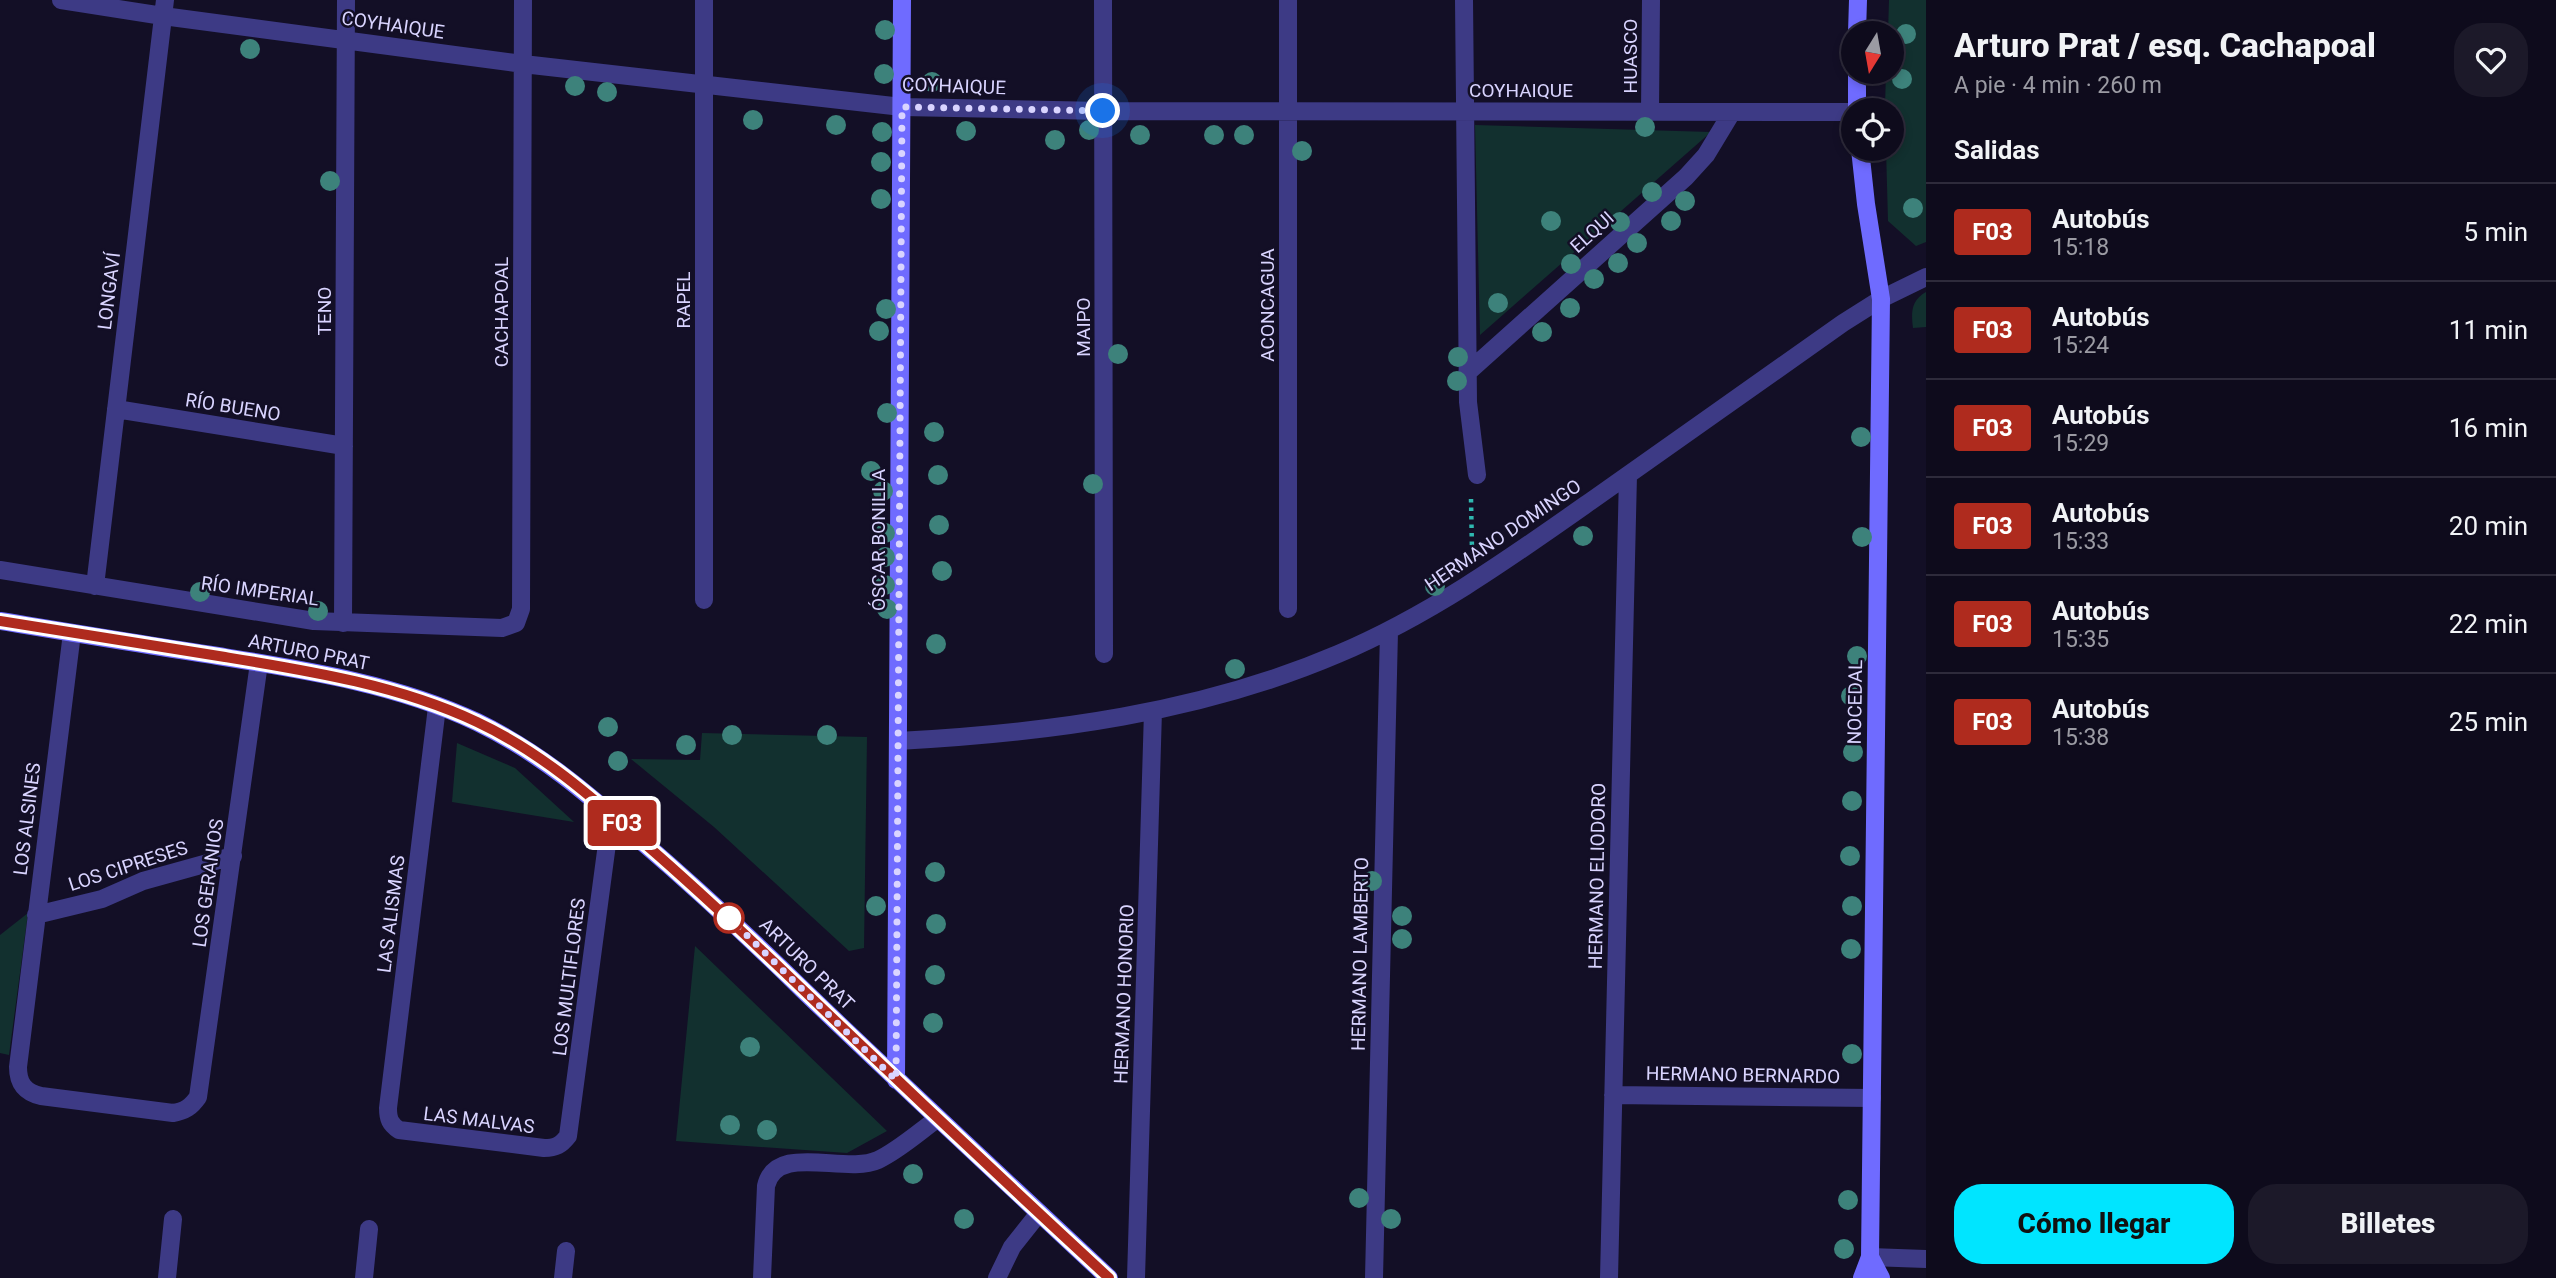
<!DOCTYPE html>
<html lang="es">
<head>
<meta charset="utf-8">
<style>
	:root { --surface:#0e0b1c; --page:#1c1929; --text:#f1f3f6; --muted:#9b9ba3; --line:#2e2b3b; --accent:#00e5ff }
	body { margin:0; font-family:Roboto,sans-serif; background:var(--page); color:var(--text); height:100vh; display:flex; flex-direction:column; font-size:26px; white-space:nowrap }
	* { box-sizing:border-box; margin:0 }
	p { font-size:23px; color:var(--muted) }
	.icon { flex:none; width:38px; height:38px; fill:none; stroke:currentColor; stroke-width:2; stroke-linecap:round; stroke-linejoin:round }
	.map { position:relative; flex:1; overflow:hidden }
	.sheet { display:flex; flex-direction:column; background:var(--surface); width:630px }
	.sheet>* { flex:none }
	.badge { padding:0 14px; border-radius:5px; font-size:24px; line-height:46px }
	.needle { width:46px; rotate:191deg }
	.controls { position:absolute; left:1841px; top:21px; display:grid; gap:14px }
	.controls a { display:grid; place-items:center; width:63px; height:63px; border-radius:50%; background:var(--surface); box-shadow:0 4px 10px #0003,0 0 0 2px var(--line); font-size:35px }
	.you { position:absolute; width:35px; height:35px; margin:-18px; border:5px solid #fff; border-radius:50%; background:#1a73e8; box-shadow:0 0 0 10px #1a73e833 }
	.map>.badge { position:absolute; translate:-50% -50%; box-shadow:0 0 0 4px #fff }
	h2 { padding:0 28px; font-size:26px; line-height:63px }
	.round { display:grid; place-items:center; flex:none; width:74px; height:74px; border-radius:28px; background:var(--page) }
	.head { display:flex; align-items:center; justify-content:space-between; height:119px; padding:0 28px }
	h1 { font-size:33px; font-weight:800; line-height:52px }
	.action { display:flex; gap:14px; margin-top:auto; padding:14px 28px }
	.action a { flex:1; height:80px; border-radius:28px; background:var(--accent); color:#111; font-size:28px; font-weight:800; line-height:80px; text-align:center }
	.action a+a { background:var(--page); color:var(--text) }
	ul { padding:0; list-style:none }
	li { display:flex; align-items:center; gap:21px; height:98px; padding:0 28px; border-top:2px solid var(--line) }
	li div { flex:1 }
	li b { display:block; font-size:26px }
	li em { font-style:normal }
	li .badge { min-width:77px; font-weight:700; text-align:center }
	main { display:flex; flex:1; min-height:0 }
	.map>svg:first-child { display:block }
</style>
</head>
<body>
<main>
<div class="map">
<svg width="1926" height="1278" viewBox="0 0 1926 1278">
	<rect width="100%" height="100%" fill="#130f26"/>
	<path fill="#12302f" d="M1889,0H1926V242L1916,246L1888,221L1886,149H1892V110H1885V106L1886,72H1892V33H1888Z
		M1475,125L1711,132L1480,335Z
		M1926,292V327L1913,328C1911,313 1911,300 1926,292Z
		M702,733L867,737L864,948L849,951L714,827L631,759L700,760Z
		M457,743L515,768L574,822L452,802Z
		M28,913L9,1055L0,1053V935Z
		M695,946L887,1131L847,1153L676,1141Z"/>
	<g fill="none" stroke-linecap="round" stroke-linejoin="round">
		<path stroke="#2fb8b0" stroke-width="4.5" stroke-dasharray="3.5 5" stroke-linecap="butt" d="M1471,499L1472,550"/>
		<path stroke="#3d3a85" stroke-width="18" d="M61,0L163,16L523,64L902,107L1103,111L1853,112
			M704,0V600
			M1103,0L1104,654
			M1288,0V609
			M1464,0L1468,402L1477,475
			M1650,112L1651,0
			M1467,373L1686,177L1706,155L1732,112
			M116,409L344,446
			M0,570L314,621L502,628L516,623L521,609L523,0
			M95,586L165,0
			M343,623L346,0
			M72,633L18,1067C18,1083 24,1092 41,1096L173,1113C185,1111 191,1107 198,1097L259,663
			M437,707L388,1108C388,1119 390,1124 399,1130L544,1148C556,1148 561,1145 568,1136L611,814
			M898,741C1048,733 1200,713 1338,654C1430,615 1510,558 1591,501C1675,442 1759,382 1843,323L1881,299L1926,277
			M36,915L102,899L143,881L233,856
			M1613,1095L1872,1098
			M1870,1257L1926,1259
			M167,1278L173,1219
			M364,1278L369,1229
			M563,1278L566,1251
			M762,1278L766,1186C776,1142 845,1175 878,1160C899,1150 919,1132 937,1119
			M997,1278L1012,1247L1039,1213
			M1136,1278L1153,711
			M1374,1278L1389,631
			M1609,1278L1628,475"/>
		<path stroke="#6f6bff" stroke-width="18" d="M1857,33L1858,0
			M1857,72V110
			M1860,149L1866,204L1881,299L1870,1257L1862,1278
			M0,621C73,633 145,645 218,656C305,670 397,684 477,722C539,752 588,794 639,839C695,887 749,937 802,989C903,1086 1006,1182 1109,1278
			M896,1080L902,0
			M1870,1257L1881,1278"/>
	</g>
	<g fill="#3d827b">
		<circle cx="885" cy="30" r="10"/>
		<circle cx="1906" cy="34" r="10"/>
		<circle cx="250" cy="49" r="10"/>
		<circle cx="884" cy="74" r="10"/>
		<circle cx="1902" cy="79" r="10"/>
		<circle cx="932" cy="82" r="10"/>
		<circle cx="575" cy="86" r="10"/>
		<circle cx="607" cy="92" r="10"/>
		<circle cx="753" cy="120" r="10"/>
		<circle cx="836" cy="125" r="10"/>
		<circle cx="1645" cy="127" r="10"/>
		<circle cx="1089" cy="130" r="10"/>
		<circle cx="966" cy="131" r="10"/>
		<circle cx="882" cy="132" r="10"/>
		<circle cx="1140" cy="135" r="10"/>
		<circle cx="1214" cy="135" r="10"/>
		<circle cx="1244" cy="135" r="10"/>
		<circle cx="1055" cy="140" r="10"/>
		<circle cx="1302" cy="151" r="10"/>
		<circle cx="881" cy="162" r="10"/>
		<circle cx="330" cy="181" r="10"/>
		<circle cx="1652" cy="192" r="10"/>
		<circle cx="881" cy="199" r="10"/>
		<circle cx="1685" cy="201" r="10"/>
		<circle cx="1913" cy="208" r="10"/>
		<circle cx="1551" cy="221" r="10"/>
		<circle cx="1671" cy="221" r="10"/>
		<circle cx="1620" cy="222" r="10"/>
		<circle cx="1637" cy="243" r="10"/>
		<circle cx="1618" cy="263" r="10"/>
		<circle cx="1571" cy="264" r="10"/>
		<circle cx="1594" cy="279" r="10"/>
		<circle cx="1498" cy="303" r="10"/>
		<circle cx="1570" cy="308" r="10"/>
		<circle cx="886" cy="309" r="10"/>
		<circle cx="879" cy="331" r="10"/>
		<circle cx="1542" cy="332" r="10"/>
		<circle cx="1118" cy="354" r="10"/>
		<circle cx="1458" cy="357" r="10"/>
		<circle cx="1457" cy="381" r="10"/>
		<circle cx="887" cy="413" r="10"/>
		<circle cx="934" cy="432" r="10"/>
		<circle cx="1861" cy="437" r="10"/>
		<circle cx="871" cy="471" r="10"/>
		<circle cx="938" cy="475" r="10"/>
		<circle cx="1093" cy="484" r="10"/>
		<circle cx="883" cy="491" r="10"/>
		<circle cx="939" cy="525" r="10"/>
		<circle cx="885" cy="533" r="10"/>
		<circle cx="1583" cy="536" r="10"/>
		<circle cx="1862" cy="537" r="10"/>
		<circle cx="885" cy="557" r="10"/>
		<circle cx="942" cy="571" r="10"/>
		<circle cx="885" cy="585" r="10"/>
		<circle cx="1435" cy="586" r="10"/>
		<circle cx="200" cy="592" r="10"/>
		<circle cx="887" cy="609" r="10"/>
		<circle cx="318" cy="611" r="10"/>
		<circle cx="936" cy="644" r="10"/>
		<circle cx="1857" cy="656" r="10"/>
		<circle cx="1235" cy="669" r="10"/>
		<circle cx="1851" cy="696" r="10"/>
		<circle cx="608" cy="727" r="10"/>
		<circle cx="732" cy="735" r="10"/>
		<circle cx="827" cy="735" r="10"/>
		<circle cx="686" cy="745" r="10"/>
		<circle cx="1853" cy="752" r="10"/>
		<circle cx="618" cy="761" r="10"/>
		<circle cx="1852" cy="801" r="10"/>
		<circle cx="1850" cy="856" r="10"/>
		<circle cx="935" cy="872" r="10"/>
		<circle cx="1372" cy="881" r="10"/>
		<circle cx="876" cy="906" r="10"/>
		<circle cx="1852" cy="906" r="10"/>
		<circle cx="1402" cy="916" r="10"/>
		<circle cx="936" cy="924" r="10"/>
		<circle cx="1402" cy="939" r="10"/>
		<circle cx="1851" cy="949" r="10"/>
		<circle cx="935" cy="975" r="10"/>
		<circle cx="933" cy="1023" r="10"/>
		<circle cx="750" cy="1047" r="10"/>
		<circle cx="1852" cy="1054" r="10"/>
		<circle cx="730" cy="1125" r="10"/>
		<circle cx="767" cy="1130" r="10"/>
		<circle cx="913" cy="1174" r="10"/>
		<circle cx="1359" cy="1198" r="10"/>
		<circle cx="1848" cy="1200" r="10"/>
		<circle cx="964" cy="1219" r="10"/>
		<circle cx="1391" cy="1219" r="10"/>
		<circle cx="1844" cy="1249" r="10"/>
	</g>
	<g fill="none" stroke-linecap="round" stroke-linejoin="round">
		<g stroke="#fff" stroke-width="16">
			<path id="line" d="M0,621C75,633 150,645 225,657C310,671 398,685 477,722C541,752 592,797 644,843C697,889 747,936 797,984C900,1083 1004,1181 1109,1278"/>
		</g>
		<use href="#line" stroke="#af2b1e" stroke-width="10"/>
		<path stroke="#d9d4ff" stroke-width="7" stroke-dasharray="0 12.6" d="M729,918L896,1080L902,107L1103,111"/>
	</g>
	<circle fill="#fff" stroke="#af2b1e" stroke-width="3.5" cx="729" cy="918" r="14"/>
	<g text-anchor="middle" dominant-baseline="central" stroke-width="5" stroke-linejoin="round" paint-order="stroke">
		<g font-size="19" fill="#d9d4ff" stroke="#130f26">
			<text transform="translate(393 25) rotate(8)">COYHAIQUE</text>
			<text transform="translate(1630 56) rotate(-90)">HUASCO</text>
			<text transform="translate(954 86) rotate(2)">COYHAIQUE</text>
			<text x="1521" y="90">COYHAIQUE</text>
			<text transform="translate(1592 232) rotate(-42)">ELQUI</text>
			<text transform="translate(109 291) rotate(-83)">LONGAVÍ</text>
			<text transform="translate(683 300) rotate(-90)">RAPEL</text>
			<text transform="translate(1267 305) rotate(-90)">ACONCAGUA</text>
			<text transform="translate(324 311) rotate(-90)">TENO</text>
			<text transform="translate(501 312) rotate(-90)">CACHAPOAL</text>
			<text transform="translate(1083 327) rotate(-90)">MAIPO</text>
			<text transform="translate(233 407) rotate(9)">RÍO BUENO</text>
			<text transform="translate(1503 535) rotate(-34)">HERMANO DOMINGO</text>
			<text transform="translate(878 540) rotate(-90)">ÓSCAR BONILLA</text>
			<text transform="translate(260 591) rotate(8)">RÍO IMPERIAL</text>
			<text transform="translate(309 652) rotate(11)">ARTURO PRAT</text>
			<text transform="translate(1855 702) rotate(-89)">NOCEDAL</text>
			<text transform="translate(27 819) rotate(-83)">LOS ALSINES</text>
			<text transform="translate(128 866) rotate(-18)">LOS CIPRESES</text>
			<text transform="translate(1597 876) rotate(-89)">HERMANO ELIODORO</text>
			<text transform="translate(208 883) rotate(-82)">LOS GERANIOS</text>
			<text transform="translate(391 914) rotate(-83)">LAS ALISMAS</text>
			<text transform="translate(1360 954) rotate(-89)">HERMANO LAMBERTO</text>
			<text transform="translate(807 964) rotate(44)">ARTURO PRAT</text>
			<text transform="translate(569 977) rotate(-83)">LOS MULTIFLORES</text>
			<text transform="translate(1124 994) rotate(-88)">HERMANO HONORIO</text>
			<text transform="translate(1743 1075) rotate(1)">HERMANO BERNARDO</text>
			<text transform="translate(479 1120) rotate(7)">LAS MALVAS</text>
		</g>
	</g>
</svg>
<div class="controls">
<a><svg class="needle" viewBox="-14 -14 28 28"><path d="M0-13l5 13h-10z" fill="#e53935"/><path d="M0 13l5-13h-10z" fill="#9b9ba3"/></svg></a>
<a><svg class="icon" aria-label="locate" viewBox="0 0 24 24"><circle cx="12" cy="12" r="6"/><path d="M12 2v4M12 18v4M2 12h4M18 12h4"/></svg></a>
</div>
<div class="you" style="left:1103px;top:111px"></div>
<b class="badge" style="left:622px;top:823px;background:#af2b1e;color:#fff">F03</b>
</div>
<section class="sheet">
<div class="head"><div><h1>Arturo Prat / esq. Cachapoal</h1><p>A pie · 4 min · 260 m</p></div><a class="round"><svg class="icon" aria-label="heart" viewBox="0 0 24 24"><path d="M12 20l-8-8c-3-5 5-10 8-4 3-6 11-1 8 4z"/></svg></a></div>
<h2>Salidas</h2>
<ul>
<li><span class="badge" style="background:#af2b1e;color:#fff">F03</span><div><b>Autobús</b><p>15:18</p></div><em>5 min</em></li>
<li><span class="badge" style="background:#af2b1e;color:#fff">F03</span><div><b>Autobús</b><p>15:24</p></div><em>11 min</em></li>
<li><span class="badge" style="background:#af2b1e;color:#fff">F03</span><div><b>Autobús</b><p>15:29</p></div><em>16 min</em></li>
<li><span class="badge" style="background:#af2b1e;color:#fff">F03</span><div><b>Autobús</b><p>15:33</p></div><em>20 min</em></li>
<li><span class="badge" style="background:#af2b1e;color:#fff">F03</span><div><b>Autobús</b><p>15:35</p></div><em>22 min</em></li>
<li><span class="badge" style="background:#af2b1e;color:#fff">F03</span><div><b>Autobús</b><p>15:38</p></div><em>25 min</em></li>
</ul>
<div class="action"><a>Cómo llegar</a><a>Billetes</a></div>
</section>
</main>
</body>
</html>
